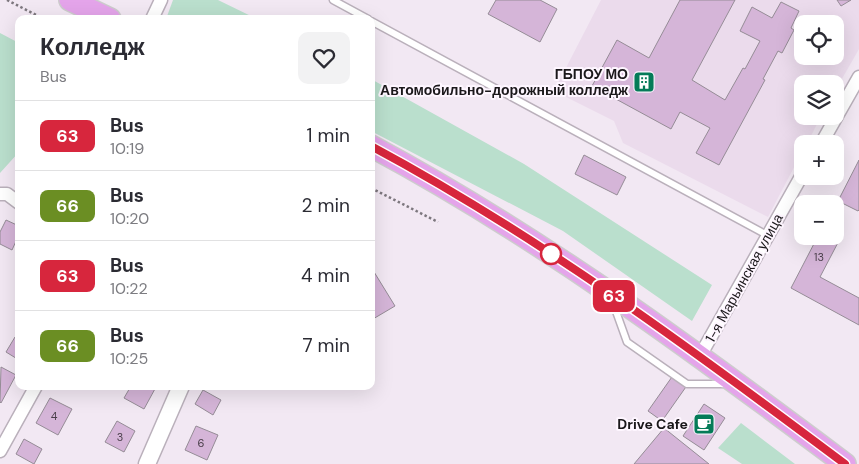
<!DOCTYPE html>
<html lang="en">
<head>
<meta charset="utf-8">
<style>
	:root { --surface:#fff; --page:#f2f2f3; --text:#2b2b33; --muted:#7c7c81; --line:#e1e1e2 }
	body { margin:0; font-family:"DM Sans",sans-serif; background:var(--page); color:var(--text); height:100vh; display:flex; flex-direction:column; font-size:19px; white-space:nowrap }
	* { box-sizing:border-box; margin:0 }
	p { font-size:16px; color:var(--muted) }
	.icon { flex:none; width:28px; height:28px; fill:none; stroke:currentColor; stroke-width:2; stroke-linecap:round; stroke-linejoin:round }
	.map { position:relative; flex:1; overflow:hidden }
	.details { position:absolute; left:15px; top:15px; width:360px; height:375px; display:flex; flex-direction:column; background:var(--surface); border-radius:10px; box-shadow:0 5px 20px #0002 }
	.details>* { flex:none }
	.badge { padding:0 10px; border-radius:8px; font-size:18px; line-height:32px }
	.controls { position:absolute; left:794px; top:15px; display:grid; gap:10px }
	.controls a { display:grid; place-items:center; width:50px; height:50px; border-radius:10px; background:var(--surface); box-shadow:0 5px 20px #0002; font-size:25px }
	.map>.badge { position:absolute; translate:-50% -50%; box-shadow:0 0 0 2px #fff }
	.round { display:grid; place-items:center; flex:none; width:52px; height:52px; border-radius:10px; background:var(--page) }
	.overview { display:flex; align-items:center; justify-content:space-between; height:85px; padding:0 25px }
	h1 { font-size:24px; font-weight:800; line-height:38px }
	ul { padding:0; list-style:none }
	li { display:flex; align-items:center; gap:15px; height:70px; padding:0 25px; border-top:1px solid var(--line) }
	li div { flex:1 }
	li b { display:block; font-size:19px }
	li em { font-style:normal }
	li .badge { min-width:55px; font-weight:700; text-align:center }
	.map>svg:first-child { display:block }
</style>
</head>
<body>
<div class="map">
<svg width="859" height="464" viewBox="0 0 859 464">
	<rect width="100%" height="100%" fill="#f2e8f3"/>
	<path fill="#ebdbec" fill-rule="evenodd" d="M601,0H859V49L835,91V84H802V116H821L807,144H802V152L768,217L623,143L614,121L554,91ZM802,24H835V56H802Z"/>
	<path fill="#badfcd" d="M173,0H218L257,19H166Z
		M0,33L19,43V152L0,173Z
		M371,79L524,164L712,285L692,321L563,231L371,131Z
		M741,423L795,464H742L718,448Z"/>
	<path fill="#d5b5d8" stroke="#958c96" d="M496,0H540L557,9L540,42L488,14Z
		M680,0H735L692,80L725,100L743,68L745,69L760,41L740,31L752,7L772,18L781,2L799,11L791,28L794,30L782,53L778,51L763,79L765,80L719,165L696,153L710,128L680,112L671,129L592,86L617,40L649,58Z
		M837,0H851L841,6Z
		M584,155L626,177L617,195L575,174Z
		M859,160V210L858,211L838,201Z
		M6,220L19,226V240L17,239L12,250L0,244V232Z
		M835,229L843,233L820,277L859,298V325L791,288L818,236H835Z
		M371,267L395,306L373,319L371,317Z
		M15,337L19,339V360L6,352Z
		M1,367L16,375L1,403L0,402Z
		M674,374L688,384L662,421L648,411Z
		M131,386L156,387L144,409L124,398Z
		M203,390L221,400L213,415L195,404Z
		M50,398L72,409L58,435L36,423Z
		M704,404L725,418L704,450L683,436Z
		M117,421L135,431L124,452L105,442Z
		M196,426L218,435L207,460L185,450Z
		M664,428L709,464H634Z
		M24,439L42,449L34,464L16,454Z"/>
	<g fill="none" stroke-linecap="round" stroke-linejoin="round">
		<g stroke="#bab0bb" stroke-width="9">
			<path id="service" d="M333,0L368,19
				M371,21L767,235
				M613,303L627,342L687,384H727"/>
		</g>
		<g stroke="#bab0bb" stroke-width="15">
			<path id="minor" d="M152,19L161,0
				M821,144L859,77
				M0,194H7L19,203
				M700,356L802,175
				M0,451L36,386"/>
		</g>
		<g stroke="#bab0bb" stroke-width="19">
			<path id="tertiary" d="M147,464L181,386"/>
		</g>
		<g stroke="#cdcccd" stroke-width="24">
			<path id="trunk" d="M70,0L110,19
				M371,146C539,236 693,350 845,464"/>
		</g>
		<path stroke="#7d777e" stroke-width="2.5" stroke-dasharray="2.5 2.5" stroke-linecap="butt" d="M7,0L44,19
			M371,188L438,222"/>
		<use href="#service" stroke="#fff" stroke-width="6"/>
		<use href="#minor" stroke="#fff" stroke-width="12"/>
		<use href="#tertiary" stroke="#fff" stroke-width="16"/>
		<use href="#trunk" stroke="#e4a4ea" stroke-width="21"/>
	</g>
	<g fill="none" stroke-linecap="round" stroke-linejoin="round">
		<g stroke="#fff" stroke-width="11">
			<path id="line" d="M371,146C539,236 693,350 845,464"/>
		</g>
		<use href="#line" stroke="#d7263d" stroke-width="8"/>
	</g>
	<defs>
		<g id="building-square" transform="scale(1.125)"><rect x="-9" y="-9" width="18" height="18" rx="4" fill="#047b58" stroke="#fef6ff"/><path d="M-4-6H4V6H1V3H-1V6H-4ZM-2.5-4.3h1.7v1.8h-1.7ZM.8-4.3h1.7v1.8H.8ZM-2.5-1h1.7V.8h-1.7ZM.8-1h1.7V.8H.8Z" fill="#fff"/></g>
		<g id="cafe-square" transform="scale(1.125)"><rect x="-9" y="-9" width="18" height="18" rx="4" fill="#047b58" stroke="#fef6ff"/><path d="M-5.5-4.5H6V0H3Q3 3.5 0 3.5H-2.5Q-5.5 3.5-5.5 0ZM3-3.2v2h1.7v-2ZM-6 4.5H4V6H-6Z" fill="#fff"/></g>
	</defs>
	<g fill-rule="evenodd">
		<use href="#building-square" x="644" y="82"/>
		<use href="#cafe-square" x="704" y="424"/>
	</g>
	<circle fill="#fff" stroke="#d7263d" stroke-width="2.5" cx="551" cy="254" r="10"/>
	<g text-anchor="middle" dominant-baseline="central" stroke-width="4" stroke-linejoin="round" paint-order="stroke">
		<g font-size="11" fill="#4a3f4a">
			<text x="819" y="257">13</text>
			<text x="54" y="416">4</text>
			<text x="120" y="437">3</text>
			<text x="201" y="443">6</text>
		</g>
		<g font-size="14" font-weight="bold" fill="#1b181b" stroke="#fef6ff" text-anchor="end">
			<text x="628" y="74">ГБПОУ МО<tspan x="628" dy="16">Автомобильно-дорожный колледж</tspan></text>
			<text x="688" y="424">Drive Cafe</text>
		</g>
		<g font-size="14" fill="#1b181b" stroke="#fef6ff">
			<text transform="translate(744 278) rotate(-61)">1-я Марьинская улица</text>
		</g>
	</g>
</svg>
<div class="controls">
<a><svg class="icon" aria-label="locate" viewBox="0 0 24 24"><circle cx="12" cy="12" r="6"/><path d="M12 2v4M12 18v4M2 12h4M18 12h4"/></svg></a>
<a><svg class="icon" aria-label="layers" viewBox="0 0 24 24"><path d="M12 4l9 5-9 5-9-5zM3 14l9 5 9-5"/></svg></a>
<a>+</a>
<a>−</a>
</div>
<b class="badge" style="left:614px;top:296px;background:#d7263d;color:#fff">63</b>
<section class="details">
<div class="overview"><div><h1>Колледж</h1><p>Bus</p></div><a class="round"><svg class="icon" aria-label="heart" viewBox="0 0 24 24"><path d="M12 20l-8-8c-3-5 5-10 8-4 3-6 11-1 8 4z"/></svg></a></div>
<ul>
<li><span class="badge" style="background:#d7263d;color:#fff">63</span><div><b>Bus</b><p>10:19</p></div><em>1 min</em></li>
<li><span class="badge" style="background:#6b8e23;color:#fff">66</span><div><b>Bus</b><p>10:20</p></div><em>2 min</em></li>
<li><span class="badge" style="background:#d7263d;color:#fff">63</span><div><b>Bus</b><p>10:22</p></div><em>4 min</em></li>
<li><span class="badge" style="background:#6b8e23;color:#fff">66</span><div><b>Bus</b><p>10:25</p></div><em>7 min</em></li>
</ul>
</section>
</div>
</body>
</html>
